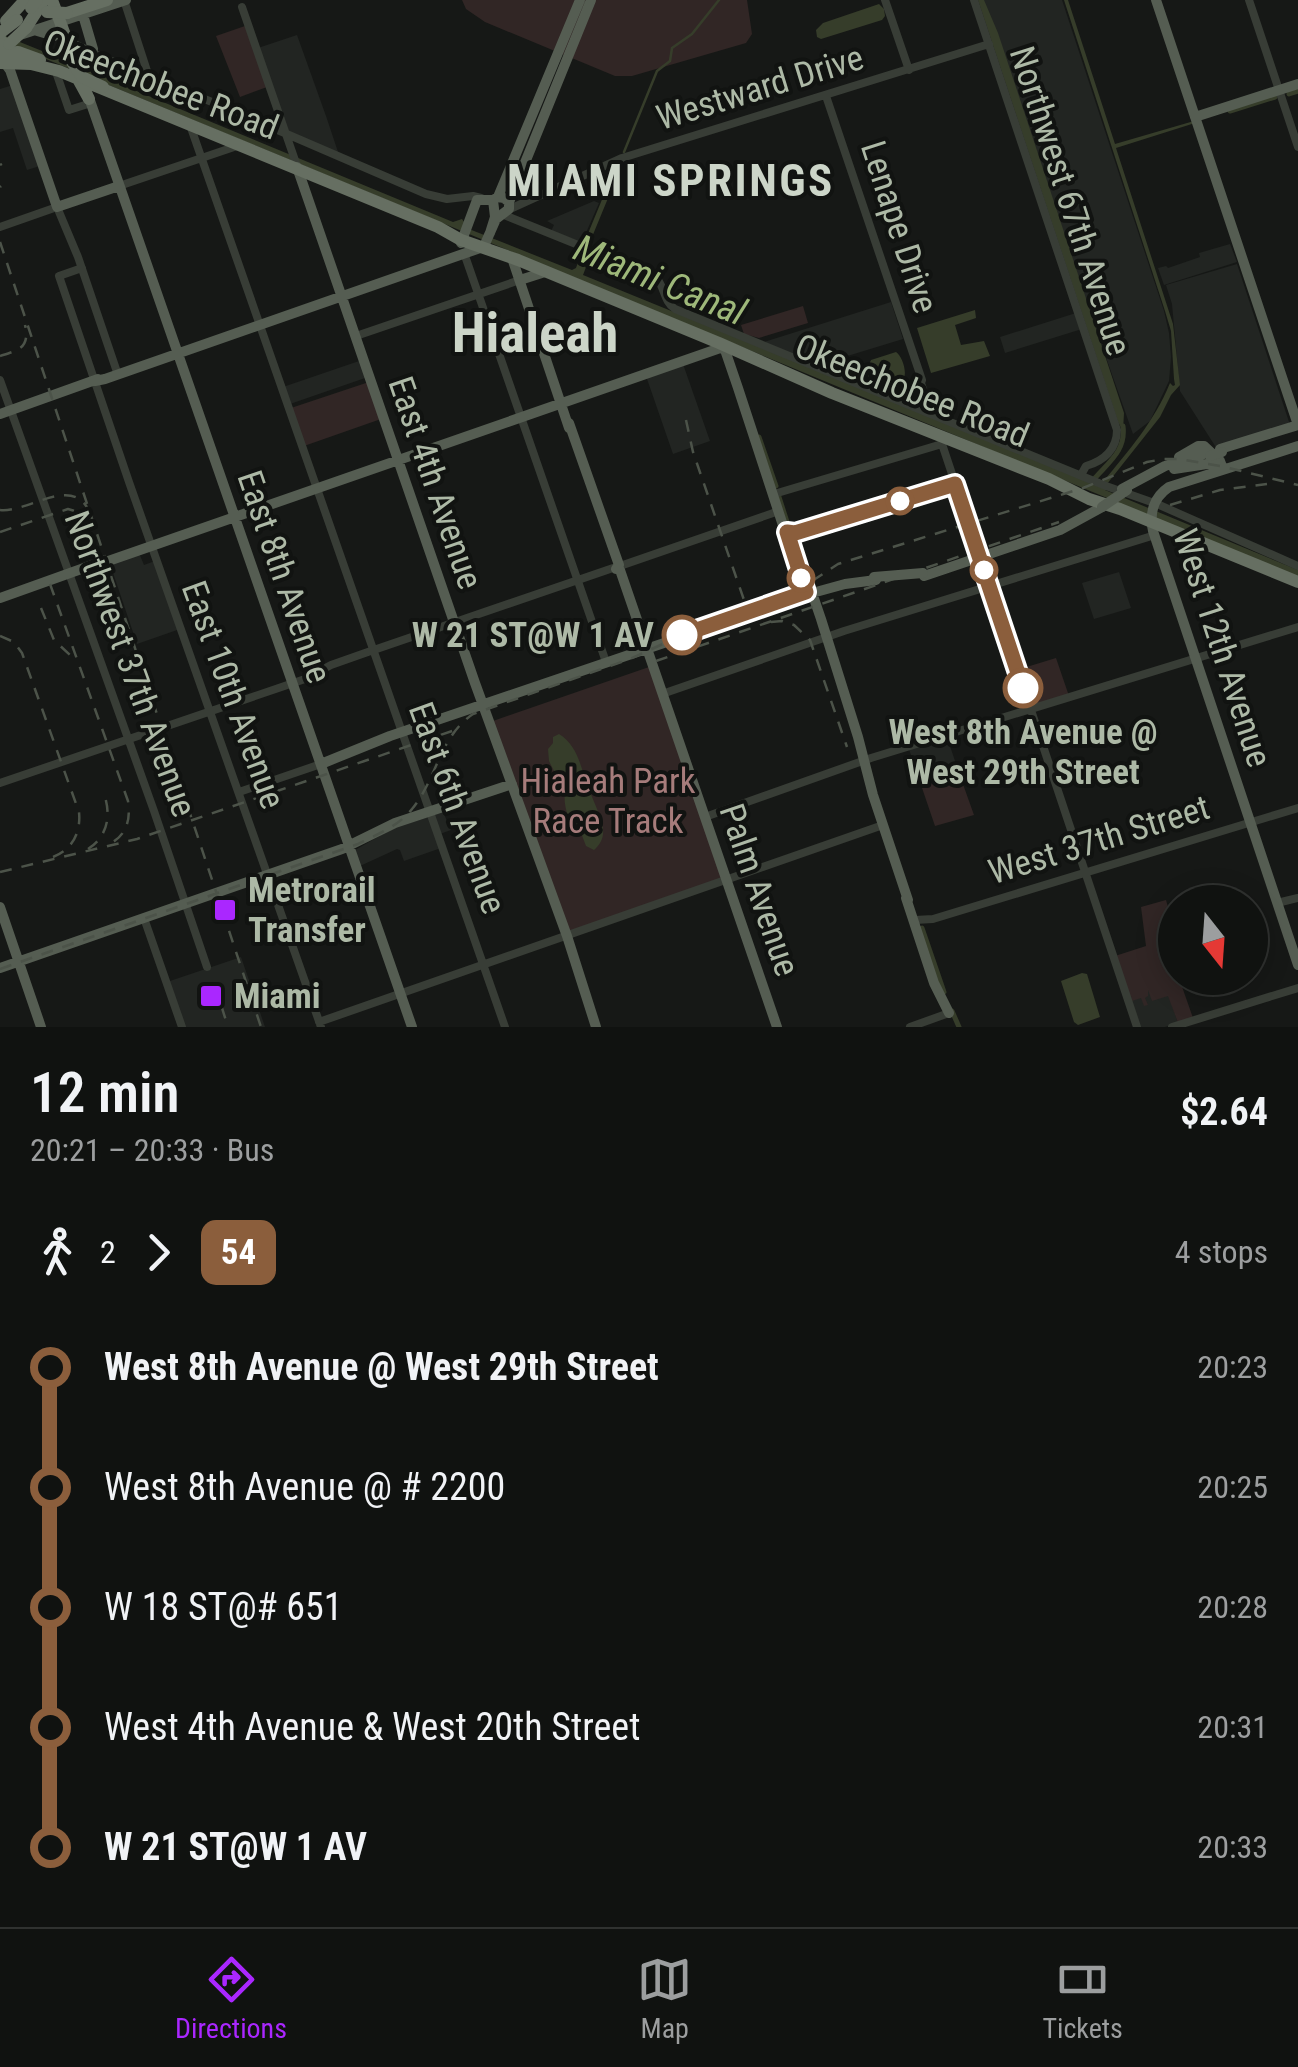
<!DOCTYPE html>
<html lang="en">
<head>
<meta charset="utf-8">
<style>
	:root { --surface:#101210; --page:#191b19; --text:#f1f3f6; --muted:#9c9e9f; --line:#303230; --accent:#aa27ff }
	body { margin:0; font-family:"Roboto Condensed",sans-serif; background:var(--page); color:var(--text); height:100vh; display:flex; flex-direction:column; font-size:38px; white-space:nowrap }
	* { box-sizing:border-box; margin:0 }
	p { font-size:32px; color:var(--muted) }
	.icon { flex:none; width:55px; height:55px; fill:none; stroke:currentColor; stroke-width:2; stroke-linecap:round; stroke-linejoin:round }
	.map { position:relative; height:1027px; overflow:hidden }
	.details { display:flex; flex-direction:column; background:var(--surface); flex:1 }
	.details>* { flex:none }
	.badge { padding:0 20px; border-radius:15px; font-size:35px; line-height:65px }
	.needle { width:65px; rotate:163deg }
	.controls { position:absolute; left:1158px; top:885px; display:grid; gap:20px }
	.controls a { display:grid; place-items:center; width:110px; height:110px; border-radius:50%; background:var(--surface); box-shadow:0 5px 25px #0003,0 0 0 2px var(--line); font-size:50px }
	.map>.badge { position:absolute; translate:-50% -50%; box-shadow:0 0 0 5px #fff }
	.legs { display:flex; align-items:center; gap:15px; height:110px; padding:0 30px; font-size:32px }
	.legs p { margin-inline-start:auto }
	.headline { display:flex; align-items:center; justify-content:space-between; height:170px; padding:0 30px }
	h1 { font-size:55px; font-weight:600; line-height:75px }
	ul { padding:0 30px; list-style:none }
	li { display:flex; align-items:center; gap:35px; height:120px; font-size:38px }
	li i { display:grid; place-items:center; width:15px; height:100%; margin:0 12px; background:currentColor }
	li i::after { content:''; width:25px; height:25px; margin:-12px; border:8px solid; border-radius:50%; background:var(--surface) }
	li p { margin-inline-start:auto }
	li:first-child i { background:linear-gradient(#0000 50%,currentColor 0) }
	li:last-child i { background:linear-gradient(currentColor 50%,#0000 0) }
	.dock { display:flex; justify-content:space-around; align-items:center; height:140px; border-top:2px solid var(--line); background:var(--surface); font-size:28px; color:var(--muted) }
	.dock a { display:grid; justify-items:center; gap:5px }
	.dock .selected { color:var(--accent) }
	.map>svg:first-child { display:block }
</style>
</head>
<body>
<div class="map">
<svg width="1298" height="1027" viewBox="0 0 1298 1027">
	<rect width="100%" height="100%" fill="#161816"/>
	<path fill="#222522" d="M980,0H1062L1164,311L1169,333L1171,357L1169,381L1150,421L1133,434Z
		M297,35L326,116L339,155L288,133L258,48Z
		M13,85L40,166L27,170L13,128L0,132V89Z
		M594,201L599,203L582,242L551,231L554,225L547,221Z
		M1230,244L1237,262L1164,285L1158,268L1166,266L1168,268L1200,257L1199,253Z
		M1237,264L1290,425L1217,449L1180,391L1172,304L1166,285Z
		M891,302L903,339L818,365L764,342Z
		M1076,313L1082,329L1005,353L1000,337Z
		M362,360L368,377L290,404L283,387Z
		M683,364L710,441L673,454L646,376Z
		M139,553L144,565L155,561L180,629L137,644L110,564Z
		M1119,572L1131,608L1094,619L1082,583Z
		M947,737L959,773L921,785L909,749Z
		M443,812L451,830L437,835L441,848L404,861L400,850L397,849L360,866L355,850L392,829Z
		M241,957L265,1027H183L167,982Z
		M1148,990L1169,996L1178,1023L1165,1027H1140L1129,996Z"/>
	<path fill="#312625" d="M462,0H747L752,34L746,43L632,76H615L485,22L466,9Z
		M245,26L267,87L240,97L216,36Z
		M803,306L808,323L759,338L744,334L741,325Z
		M369,382L381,419L304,446L291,408Z
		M1056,658L1069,696L1032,706L1020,669Z
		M649,667L723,880L567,934L493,721Z
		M959,773L974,815L935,826L921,785Z
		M1166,900L1175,933V978H1179L1193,1018L1178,1023L1168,996L1152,1001L1148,990V996L1145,998L1148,1005L1144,1006L1141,998L1132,1001L1131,996H1129L1115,956L1146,946L1141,907Z"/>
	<path fill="#363d2a" d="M978,0H984L998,33L1124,413L1123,431L1118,422Z
		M1064,0H1068L1115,144L1194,121L1195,123L1116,148L1173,324L1180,385L1171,395L1160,417L1107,484L1105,490L1298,570V577L0,40V34L114,80L118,77L121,78L122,85L453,222L462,219L469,229L572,270L576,268L583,248L591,254L583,275L1093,483L1103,482C1129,450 1154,422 1170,383L1173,386L1175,385L1174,379L1171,331L1165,311Z
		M879,4L884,9L885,16L882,20L821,39L817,37L816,30L823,23Z
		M975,310L976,318L955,325L961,345L984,341L990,356L931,373L917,328Z
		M896,352C902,356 907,371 904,378C884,386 869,378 850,370L854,361L860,362L867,369L871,360Z
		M559,734C579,746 581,770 589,790C594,802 601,816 603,829C604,838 600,845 594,850L586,846L578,825L575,830C567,818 561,799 567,785L562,774L560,777L556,775L549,761L548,749L553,743V737Z
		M1082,973L1087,974L1100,1017L1078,1025L1074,1022L1061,981Z"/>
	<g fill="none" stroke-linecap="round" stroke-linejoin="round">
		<path stroke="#363d2a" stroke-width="2.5" d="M624,152L657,71L670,61L672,48L692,34L719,0"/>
		<path stroke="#363d2a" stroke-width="5" d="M1289,94L1298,91
			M1230,111L1275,97
			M586,245L621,160
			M759,437L776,486
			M1095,478C1110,461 1126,450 1123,426
			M779,497L788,525
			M922,928L944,992
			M952,1011L959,1027"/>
		<path stroke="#383d36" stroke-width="8" d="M124,0L149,77
			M885,0L909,70
			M974,0L1117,430C1117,449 1104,461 1086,466L1081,475
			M1249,0L1298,147
			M242,7L297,166
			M87,51L229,109L426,194L447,199L473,196L481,198
			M56,72L69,110L88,104
			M826,96L922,380
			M190,125L505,1027
			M119,186L240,145
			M510,209L622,158L989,44
			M504,215L655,276C665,286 663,301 675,309L1106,486L1157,504L1298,566
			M0,227L57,207L78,257L117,372
			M464,253L606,662
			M82,268L59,276L129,482L321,1027
			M356,336L520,280
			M0,380L154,811L207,967
			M921,383L931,413
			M943,437L942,444L1137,1027
			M774,494L942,444
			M620,566L779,511
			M662,694L844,631L1155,535
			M0,783L305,679L331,665L365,653L616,567
			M239,792L321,764
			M705,817L871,758L1298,627
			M1277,903L1298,898
			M915,920L933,919L1298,808
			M145,921L182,1027
			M319,1022L883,825
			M910,1027L949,1013
			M1172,1027L1298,988"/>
		<path stroke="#555d52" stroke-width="10" d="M1156,0L1298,425
			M34,30L54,36L58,32
			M20,35L126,0
			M68,42L87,51L93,49L83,15
			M5,63L10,70L57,207L119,186
			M87,92L412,1027
			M1195,117L1298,84
			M297,167L475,683L567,936L596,1027
			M498,197L580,0
			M509,202L591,0
			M461,243L477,200H493
			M512,258L569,428
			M520,280L545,272
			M719,344L725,350L738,388L792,553
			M95,381L105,379L483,247L485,244L496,219L509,209V202L504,198L498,197L493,200L495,217L490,233
			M0,414L98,379
			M569,423L619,565L616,569L620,570L777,1027
			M1298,446L1169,487C1154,497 1149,513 1153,531L1298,965
			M1220,449L1298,425
			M1179,457L1198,446H1204L1220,461L1223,469
			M1174,469L1220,462
			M1122,489L1165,466L1207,453
			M792,547L808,581L821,619L858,737L873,795L908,900
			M94,566L726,346
			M924,576L1060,530L1102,507
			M0,598L98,563
			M321,764L390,736L805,595L845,584L876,580
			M906,898L934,983L949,1013
			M0,907L41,1027
			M0,968L342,849L395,823L512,784"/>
		<path stroke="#666f62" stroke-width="12" d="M52,0L78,70
			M67,13L107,0
			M6,21L25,0
			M26,28L44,0
			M0,43L2,41
			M0,53L18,52L40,60
			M0,63L31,64L59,71L438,227L461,240L518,260L719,343L832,393L1049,479L1089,499L1120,509L1298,582
			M78,79L89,99"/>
		<path stroke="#4c5349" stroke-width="2.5" stroke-dasharray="12 10" stroke-linecap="butt" d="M0,165L2,164
			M0,187L1,186
			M0,242L261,1027
			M0,356C19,350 30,348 25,325
			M686,420L693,452L744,600L750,610L763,617
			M1170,505L1220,490L1267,484
			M0,510C28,513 70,476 88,509
			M0,532L68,509L82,513L93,526
			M50,584L128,801C131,821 126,837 107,845
			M41,608L54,640L71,656
			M771,622L782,621L794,625L810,640L847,747
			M0,636L14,642L22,653L79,812C81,832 73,849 53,857
			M656,661L1059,522
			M88,849C107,837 111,817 105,797
			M0,872L137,839L458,729
			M0,969L358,844C376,835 399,826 412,809C437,779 439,737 473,714L630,659L678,637L780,602L838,564L1083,488L1147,462L1164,459H1180L1225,467L1298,485
			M215,986L228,1027"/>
		<path stroke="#555d52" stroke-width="10" d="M1210,456L1222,452
			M1102,507L1127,490
			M874,577L923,573"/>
		<path stroke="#666f62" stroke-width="12" d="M31,8L37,0
			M47,12L67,13
			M0,33L17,20
			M9,44L26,28
			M70,59L82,77L103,87"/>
	</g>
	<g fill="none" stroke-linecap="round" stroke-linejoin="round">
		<g stroke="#fff" stroke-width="22">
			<path id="line-1" d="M682,635L806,592L787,532L795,533L955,484L1023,688"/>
		</g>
		<use href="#line-1" stroke="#8b5e3c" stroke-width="15"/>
	</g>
	<g fill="#fff" stroke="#8b5e3c" stroke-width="5">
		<circle cx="900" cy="501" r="12"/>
		<circle cx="984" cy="570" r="12"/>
		<circle cx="801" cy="578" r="12"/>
		<circle cx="682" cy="635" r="18"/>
		<circle cx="1023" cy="688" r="18"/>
	</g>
	<g fill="#aa27ff" stroke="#111311" stroke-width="4">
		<rect x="213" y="898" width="24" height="24" rx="5"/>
		<rect x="199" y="984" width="24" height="24" rx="5"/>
	</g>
	<g text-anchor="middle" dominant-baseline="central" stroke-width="8" stroke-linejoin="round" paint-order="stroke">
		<g font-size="35" fill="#adb9a6" stroke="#111311">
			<text transform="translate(161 85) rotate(21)">Okeechobee Road</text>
			<text transform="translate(760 88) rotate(-17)">Westward Drive</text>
			<text transform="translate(1070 201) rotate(72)">Northwest 67th Avenue</text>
			<text transform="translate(899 227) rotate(72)">Lenape Drive</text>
			<text transform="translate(912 391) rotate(22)">Okeechobee Road</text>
			<text transform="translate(435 483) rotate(71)">East 4th Avenue</text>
			<text transform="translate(284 577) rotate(71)">East 8th Avenue</text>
			<text transform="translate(1222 648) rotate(72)">West 12th Avenue</text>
			<text transform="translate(130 664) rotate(70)">Northwest 37th Avenue</text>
			<text transform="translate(233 695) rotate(70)">East 10th Avenue</text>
			<text transform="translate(457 808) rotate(70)">East 6th Avenue</text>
			<text transform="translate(1099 840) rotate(-17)">West 37th Street</text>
			<text transform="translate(759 890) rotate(71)">Palm Avenue</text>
		</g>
		<g font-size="35" font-weight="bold" fill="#adb9a6" stroke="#111311" text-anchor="end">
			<text x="654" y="635">W 21 ST@W 1 AV</text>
			<text x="1023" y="732" text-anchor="middle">West 8th Avenue @<tspan x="1023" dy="40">West 29th Street</tspan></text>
		</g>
		<g font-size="35" fill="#a67c7b" stroke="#111311">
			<text x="608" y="781">Hialeah Park<tspan x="608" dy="40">Race Track</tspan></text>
		</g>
		<g font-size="35" font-weight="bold" fill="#adb9a6" stroke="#111311" text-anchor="start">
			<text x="248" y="890">Metrorail<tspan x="248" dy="40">Transfer</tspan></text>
			<text x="234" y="996">Miami</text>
		</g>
		<g font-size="38" font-style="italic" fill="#9eb87a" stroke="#111311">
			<text transform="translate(660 280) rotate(22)">Miami Canal</text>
		</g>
		<g font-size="45" font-weight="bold" letter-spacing="2.5" fill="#ccd5c8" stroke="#111311">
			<text x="671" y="180">MIAMI SPRINGS</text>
		</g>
		<g font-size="55" font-weight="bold" fill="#ccd5c8" stroke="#111311">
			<text x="535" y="333">Hialeah</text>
		</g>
	</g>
</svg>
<div class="controls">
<a><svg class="needle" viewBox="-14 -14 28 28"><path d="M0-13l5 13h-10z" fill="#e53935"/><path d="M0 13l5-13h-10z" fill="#9c9e9f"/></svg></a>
</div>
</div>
<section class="details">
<div class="headline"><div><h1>12 min</h1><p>20:21 – 20:33 · Bus</p></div><b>$2.64</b></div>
<div class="legs"><svg class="icon" aria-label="walk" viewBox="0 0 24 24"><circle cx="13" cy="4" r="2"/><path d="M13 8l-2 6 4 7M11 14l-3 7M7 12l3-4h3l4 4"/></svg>2<svg class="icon" aria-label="forward" viewBox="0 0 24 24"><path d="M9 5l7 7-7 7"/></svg><b class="badge" style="background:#8b5e3c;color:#fff">54</b><p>4 stops</p></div>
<ul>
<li><i style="color:#8b5e3c"></i><b>West 8th Avenue @ West 29th Street</b><p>20:23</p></li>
<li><i style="color:#8b5e3c"></i><span>West 8th Avenue @ # 2200</span><p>20:25</p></li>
<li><i style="color:#8b5e3c"></i><span>W 18 ST@# 651</span><p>20:28</p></li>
<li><i style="color:#8b5e3c"></i><span>West 4th Avenue &amp; West 20th Street</span><p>20:31</p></li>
<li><i style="color:#8b5e3c"></i><b>W 21 ST@W 1 AV</b><p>20:33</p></li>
</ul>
</section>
<nav class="dock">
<a class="selected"><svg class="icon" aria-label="directions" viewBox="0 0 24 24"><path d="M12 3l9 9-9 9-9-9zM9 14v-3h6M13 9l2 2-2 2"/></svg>Directions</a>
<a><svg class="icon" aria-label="map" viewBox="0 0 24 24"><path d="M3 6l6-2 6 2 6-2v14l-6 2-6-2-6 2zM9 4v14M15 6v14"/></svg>Map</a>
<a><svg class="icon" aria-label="tickets" viewBox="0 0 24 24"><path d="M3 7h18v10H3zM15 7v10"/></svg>Tickets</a>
</nav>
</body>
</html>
